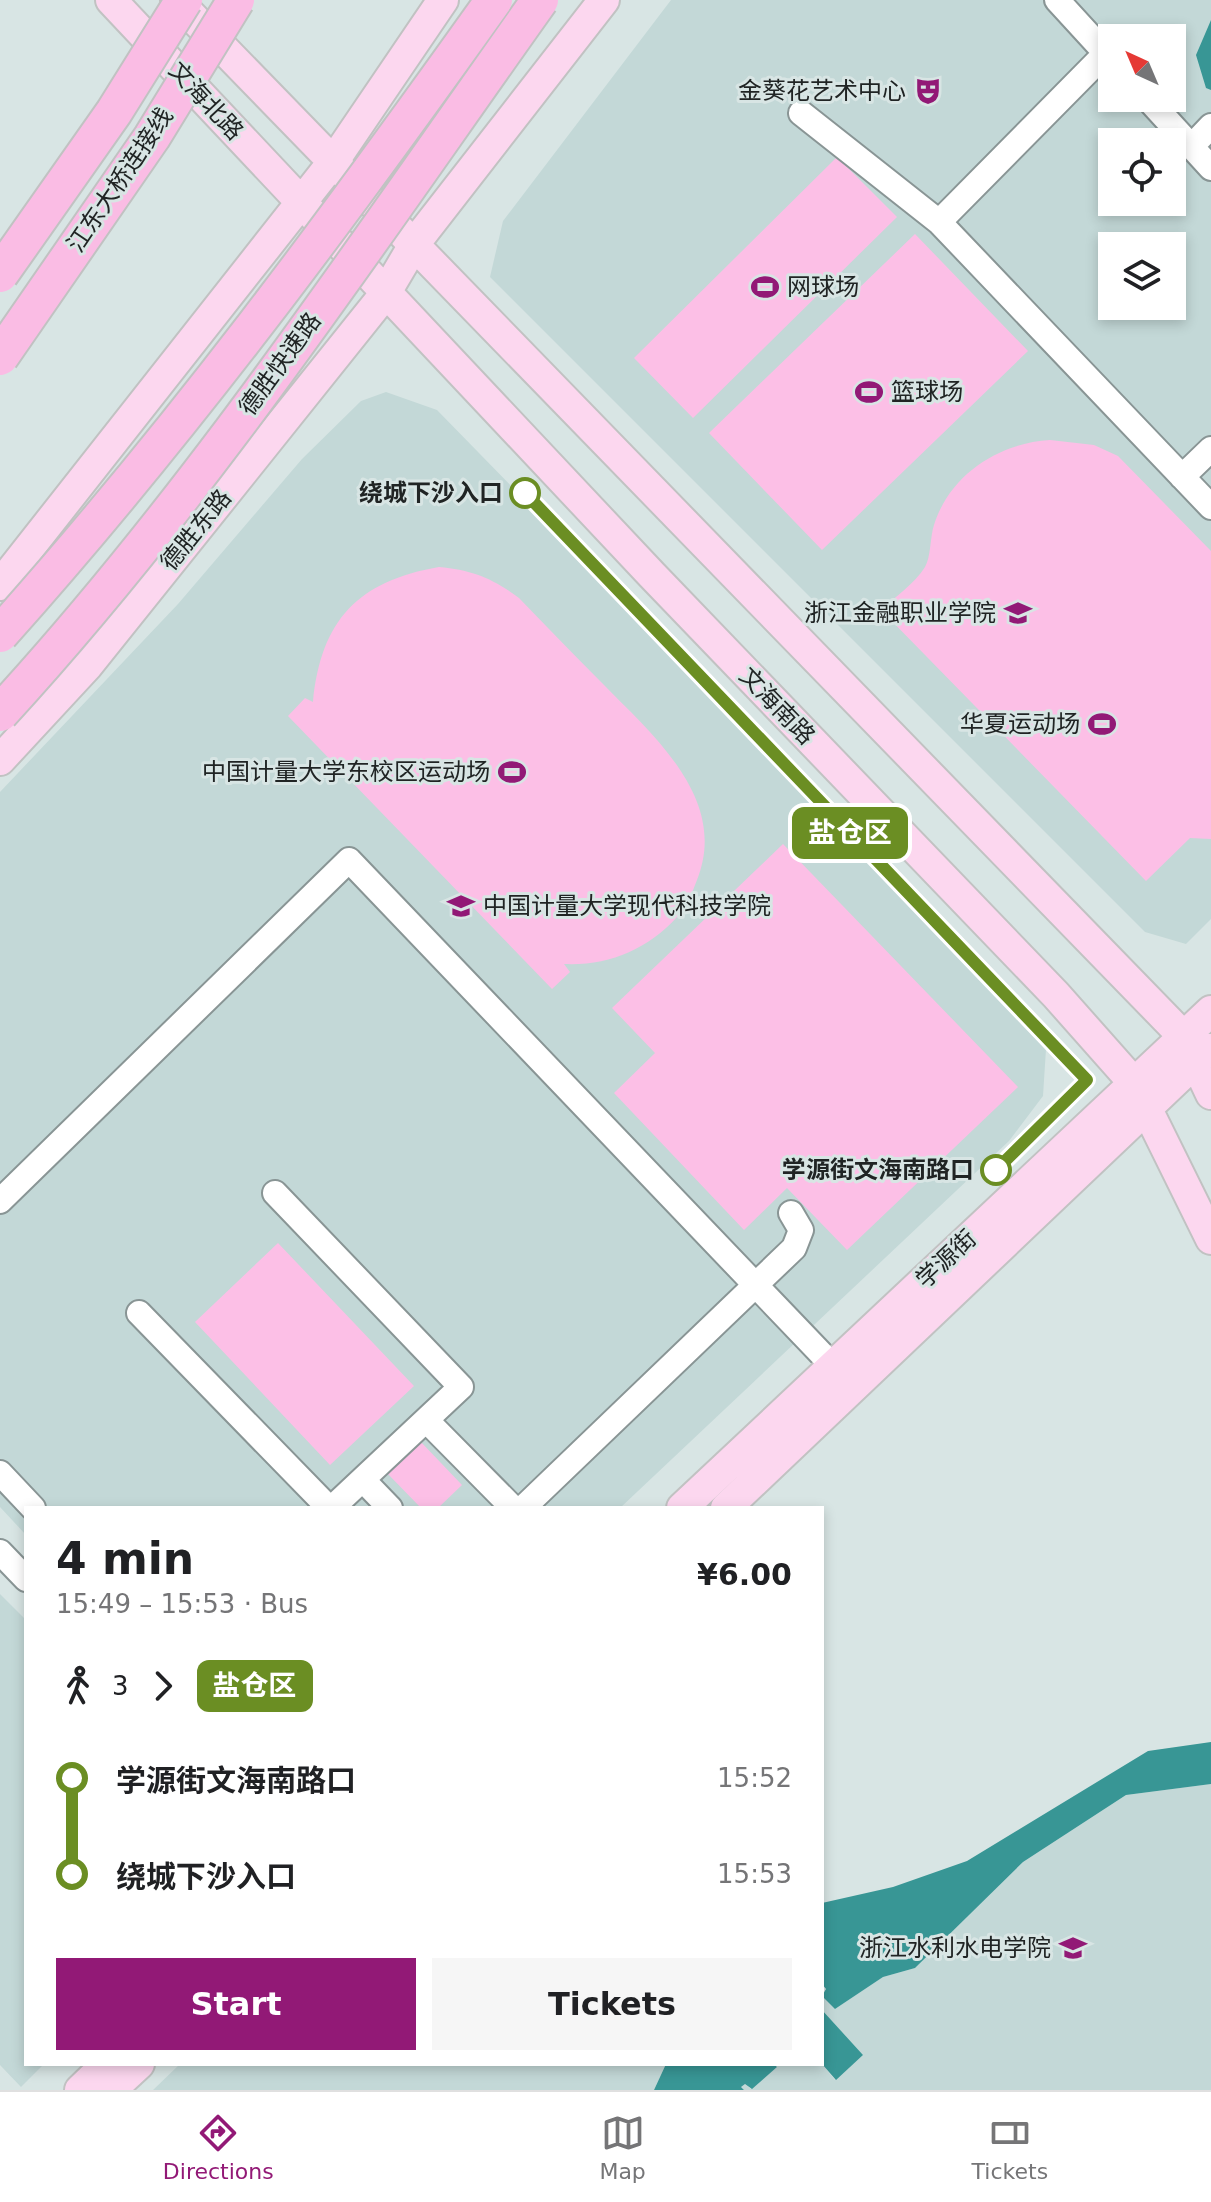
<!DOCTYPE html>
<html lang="en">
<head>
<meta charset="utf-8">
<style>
	:root { --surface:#fff; --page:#f6f6f6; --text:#202124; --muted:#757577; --line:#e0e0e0; --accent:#921976 }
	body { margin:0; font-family:"DejaVu Sans","Noto Sans SC",sans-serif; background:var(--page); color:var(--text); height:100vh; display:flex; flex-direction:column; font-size:30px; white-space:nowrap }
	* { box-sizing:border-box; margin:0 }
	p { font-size:26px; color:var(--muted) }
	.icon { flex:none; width:44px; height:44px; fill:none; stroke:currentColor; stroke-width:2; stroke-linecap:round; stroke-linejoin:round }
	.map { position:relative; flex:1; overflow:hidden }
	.panel { position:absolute; left:24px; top:1506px; width:800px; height:560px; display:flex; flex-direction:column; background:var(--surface); border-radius:0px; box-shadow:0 4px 12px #0003 }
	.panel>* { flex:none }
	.badge { padding:0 16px; border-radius:12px; font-size:28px; line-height:52px }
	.needle { width:52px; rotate:316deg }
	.fabs { position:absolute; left:1098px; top:24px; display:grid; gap:16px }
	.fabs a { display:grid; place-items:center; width:88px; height:88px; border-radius:0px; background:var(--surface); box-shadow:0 4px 12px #0003; font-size:40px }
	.map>.badge { position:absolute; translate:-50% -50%; box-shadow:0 0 0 4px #fff }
	.legs { display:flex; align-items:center; gap:12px; height:88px; padding:0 32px; font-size:26px }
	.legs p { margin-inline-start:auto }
	.head { display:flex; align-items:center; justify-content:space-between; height:136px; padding:0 32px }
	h1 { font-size:44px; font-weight:700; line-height:60px }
	.button { display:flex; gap:16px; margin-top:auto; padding:16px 32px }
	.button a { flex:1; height:92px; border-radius:0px; background:var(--accent); color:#fff; font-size:32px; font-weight:700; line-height:92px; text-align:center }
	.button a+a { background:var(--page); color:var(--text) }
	ul { padding:0 32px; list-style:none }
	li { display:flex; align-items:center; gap:28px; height:96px; font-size:30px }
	li i { display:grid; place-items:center; width:12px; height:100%; margin:0 10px; background:currentColor }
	li i::after { content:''; width:20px; height:20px; margin:-10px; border:6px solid; border-radius:50%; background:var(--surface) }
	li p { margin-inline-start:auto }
	li:first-child i { background:linear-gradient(#0000 50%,currentColor 0) }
	li:last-child i { background:linear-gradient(currentColor 50%,#0000 0) }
	.tab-bar { display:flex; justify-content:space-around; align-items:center; height:112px; border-top:2px solid var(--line); background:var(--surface); font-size:22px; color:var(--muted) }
	.tab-bar a { display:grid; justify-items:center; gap:4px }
	.tab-bar .current { color:var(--accent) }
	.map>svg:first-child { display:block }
</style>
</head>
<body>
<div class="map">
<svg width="1211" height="2090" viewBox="0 0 1211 2090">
	<rect width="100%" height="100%" fill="#d8e5e4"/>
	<path fill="#c3d8d7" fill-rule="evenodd" d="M671,0H1211V919L1186,944L1145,932L490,277L503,221ZM1112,38H1172V98H1112ZM1112,142H1172V202H1112ZM1112,246H1172V306H1112Z
		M386,392L437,410L1032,1019L1046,1049L1043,1096L1009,1141L620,1508H26V1535L0,1507V792L178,604L302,459L361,401Z
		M0,1594L26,1620V2064H44L21,2087L0,2065Z
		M1211,1784V2090H744L741,2087L745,2084L751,2089L777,2067L774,2064H822L835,2080L863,2055L822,2010V1996L835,2009L883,1977L915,1968L1023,1862L1126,1795Z
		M180,2064H666L654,2090H153Z"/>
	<path fill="#fcbfe6" d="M837,157L897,217L693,418L634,358Z
		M915,234L1028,351L822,550L709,433Z
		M1050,440L1094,445L1118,456L1211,551V839L1190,838L1146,881L881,610C895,597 915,583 925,567C931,557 930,537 934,525C950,474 999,443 1050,440Z
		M439,567C472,570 492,578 519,598C547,627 575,656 604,685C654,736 729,800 697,880C692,893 687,906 677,917C647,950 608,966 564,964L570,972L552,989L288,716L305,698L313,702C321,620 358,581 439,567Z
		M783,844L1018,1087L847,1250L787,1188L744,1230L614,1093L655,1053L612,1008Z
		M278,1243L414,1386L330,1465L195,1322Z
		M420,1441L462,1485L438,1508H421L387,1473Z"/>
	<path fill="#389695" d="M1211,20V90L1206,88L1196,55Z
		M1211,1742V1784L1126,1795L1023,1862L915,1968L883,1977L835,2009L822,1996L826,1989L822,1984V1903L893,1887L967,1861L1148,1751Z
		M822,2010L863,2055L836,2080L822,2064Z
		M666,2064H774L777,2067L752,2089L745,2084L741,2087L744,2090H654Z"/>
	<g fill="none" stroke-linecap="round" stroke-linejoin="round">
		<g stroke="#899595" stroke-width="28">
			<path id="minor" d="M1057,0L1112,60
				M1147,98L1211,168
				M801,113L939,222L1211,507
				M1191,147L1211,126
				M939,222L1106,53
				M1182,477L1211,449
				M275,1193L461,1387L332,1508
				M0,1201L349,860L833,1366
				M139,1313L329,1508
				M426,1420L513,1508
				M0,1473L33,1508
				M363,1480L390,1508
				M523,1508L794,1248L801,1230L791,1213
				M0,1552L26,1579"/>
		</g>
		<g stroke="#c1c2c2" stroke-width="34">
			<path id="major" d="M111,0L652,575L1056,995L1134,1083L1211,1239
				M176,0L1184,1037L1211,1094
				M0,585L333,162L443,0
				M0,760L88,665L385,294L415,243L604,0
				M682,1508L1211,1011
				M726,1508L1209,1049
				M80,2090L107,2064
				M111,2090L139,2064"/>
		</g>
		<use href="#minor" stroke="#fff" stroke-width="24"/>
		<use href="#major" stroke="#fcd7ef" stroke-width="30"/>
		<g stroke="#c1c2c2" stroke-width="40" stroke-linecap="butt">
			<path id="highway-bridge" d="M0,274L114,112L184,0
				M0,357L152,137L236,0
				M0,634C179,434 338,219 494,0
				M0,713C202,493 367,243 540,0"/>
		</g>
		<use href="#highway-bridge" stroke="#fabce4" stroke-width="36"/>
	</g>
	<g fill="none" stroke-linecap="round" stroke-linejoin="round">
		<g stroke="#fff" stroke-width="18">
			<path id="line-1" d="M525,493L1087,1080L996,1170"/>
		</g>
		<use href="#line-1" stroke="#6b8e23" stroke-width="12"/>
	</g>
	<defs>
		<g id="theatre-bare" transform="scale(2.16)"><path d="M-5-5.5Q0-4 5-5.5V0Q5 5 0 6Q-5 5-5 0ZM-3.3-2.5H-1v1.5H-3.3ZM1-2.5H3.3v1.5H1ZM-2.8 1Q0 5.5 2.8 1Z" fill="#921976" stroke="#d8e5e4" stroke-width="2.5" paint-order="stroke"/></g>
		<g id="stadium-bare" transform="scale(2.16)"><path d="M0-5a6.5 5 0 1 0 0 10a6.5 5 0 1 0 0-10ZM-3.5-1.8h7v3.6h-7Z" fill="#921976" stroke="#d8e5e4" stroke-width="2.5" paint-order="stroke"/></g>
		<g id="university-bare" transform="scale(2.16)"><path d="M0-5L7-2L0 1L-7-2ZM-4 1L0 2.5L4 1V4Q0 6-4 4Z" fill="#921976" stroke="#d8e5e4" stroke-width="2.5" paint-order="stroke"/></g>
	</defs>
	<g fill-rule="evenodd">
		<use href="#theatre-bare" x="928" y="91"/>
		<use href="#stadium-bare" x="765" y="287"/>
		<use href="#stadium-bare" x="869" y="392"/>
		<use href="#university-bare" x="1018" y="613"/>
		<use href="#stadium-bare" x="1102" y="724"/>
		<use href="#stadium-bare" x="512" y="772"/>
		<use href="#university-bare" x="461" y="906"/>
		<use href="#university-bare" x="1073" y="1948"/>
	</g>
	<g fill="#fff" stroke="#6b8e23" stroke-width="4">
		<circle cx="525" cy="493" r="14"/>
		<circle cx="996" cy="1170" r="14"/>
	</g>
	<g text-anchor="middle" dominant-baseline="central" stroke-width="6" stroke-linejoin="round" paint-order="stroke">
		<g font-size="24" fill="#202424" stroke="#d8e5e4" text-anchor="end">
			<text x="906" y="91">金葵花艺术中心</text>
			<text x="787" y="287" text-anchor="start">网球场</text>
			<text x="891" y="392" text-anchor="start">篮球场</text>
			<text x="996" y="613">浙江金融职业学院</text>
			<text x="1080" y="724">华夏运动场</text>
			<text x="490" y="772">中国计量大学东校区运动场</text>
			<text x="483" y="906" text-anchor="start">中国计量大学现代科技学院</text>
			<text x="1051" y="1948">浙江水利水电学院</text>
		</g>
		<g font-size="24" fill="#202424" stroke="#d8e5e4">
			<text transform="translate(206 101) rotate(47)">文海北路</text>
			<text transform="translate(120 180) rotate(-56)">江东大桥连接线</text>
			<text transform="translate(280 364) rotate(-54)">德胜快速路</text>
			<text transform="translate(196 530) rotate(-51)">德胜东路</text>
			<text transform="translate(777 706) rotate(46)">文海南路</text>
			<text transform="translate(946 1259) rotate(-43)">学源街</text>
		</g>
		<g font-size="24" font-weight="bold" fill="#202424" stroke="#d8e5e4" text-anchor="end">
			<text x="503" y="493">绕城下沙入口</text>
			<text x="974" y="1170">学源街文海南路口</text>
		</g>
	</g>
</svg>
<div class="fabs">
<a><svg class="needle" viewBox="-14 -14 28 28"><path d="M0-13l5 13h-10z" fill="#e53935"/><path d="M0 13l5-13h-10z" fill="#757577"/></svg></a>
<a><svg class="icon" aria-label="locate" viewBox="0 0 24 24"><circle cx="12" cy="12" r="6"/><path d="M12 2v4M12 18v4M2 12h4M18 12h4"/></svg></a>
<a><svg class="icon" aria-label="layers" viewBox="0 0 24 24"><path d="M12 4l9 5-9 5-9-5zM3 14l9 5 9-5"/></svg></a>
</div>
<b class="badge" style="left:850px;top:833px;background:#6b8e23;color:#fff">盐仓区</b>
<section class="panel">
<div class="head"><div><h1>4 min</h1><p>15:49 – 15:53 · Bus</p></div><b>¥6.00</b></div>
<div class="legs"><svg class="icon" aria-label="walk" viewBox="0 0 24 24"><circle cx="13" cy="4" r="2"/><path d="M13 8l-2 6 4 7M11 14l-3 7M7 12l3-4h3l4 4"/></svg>3<svg class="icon" aria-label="forward" viewBox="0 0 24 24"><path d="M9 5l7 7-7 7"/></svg><b class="badge" style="background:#6b8e23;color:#fff">盐仓区</b></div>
<ul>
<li><i style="color:#6b8e23"></i><b>学源街文海南路口</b><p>15:52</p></li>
<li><i style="color:#6b8e23"></i><b>绕城下沙入口</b><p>15:53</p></li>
</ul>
<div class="button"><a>Start</a><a>Tickets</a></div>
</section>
</div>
<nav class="tab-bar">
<a class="current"><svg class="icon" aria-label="directions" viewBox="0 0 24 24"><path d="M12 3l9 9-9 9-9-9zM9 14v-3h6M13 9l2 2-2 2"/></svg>Directions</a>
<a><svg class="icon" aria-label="map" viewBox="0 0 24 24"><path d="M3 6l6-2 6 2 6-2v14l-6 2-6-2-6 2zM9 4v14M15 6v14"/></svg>Map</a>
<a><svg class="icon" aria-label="tickets" viewBox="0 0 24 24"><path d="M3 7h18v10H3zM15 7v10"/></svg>Tickets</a>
</nav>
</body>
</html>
